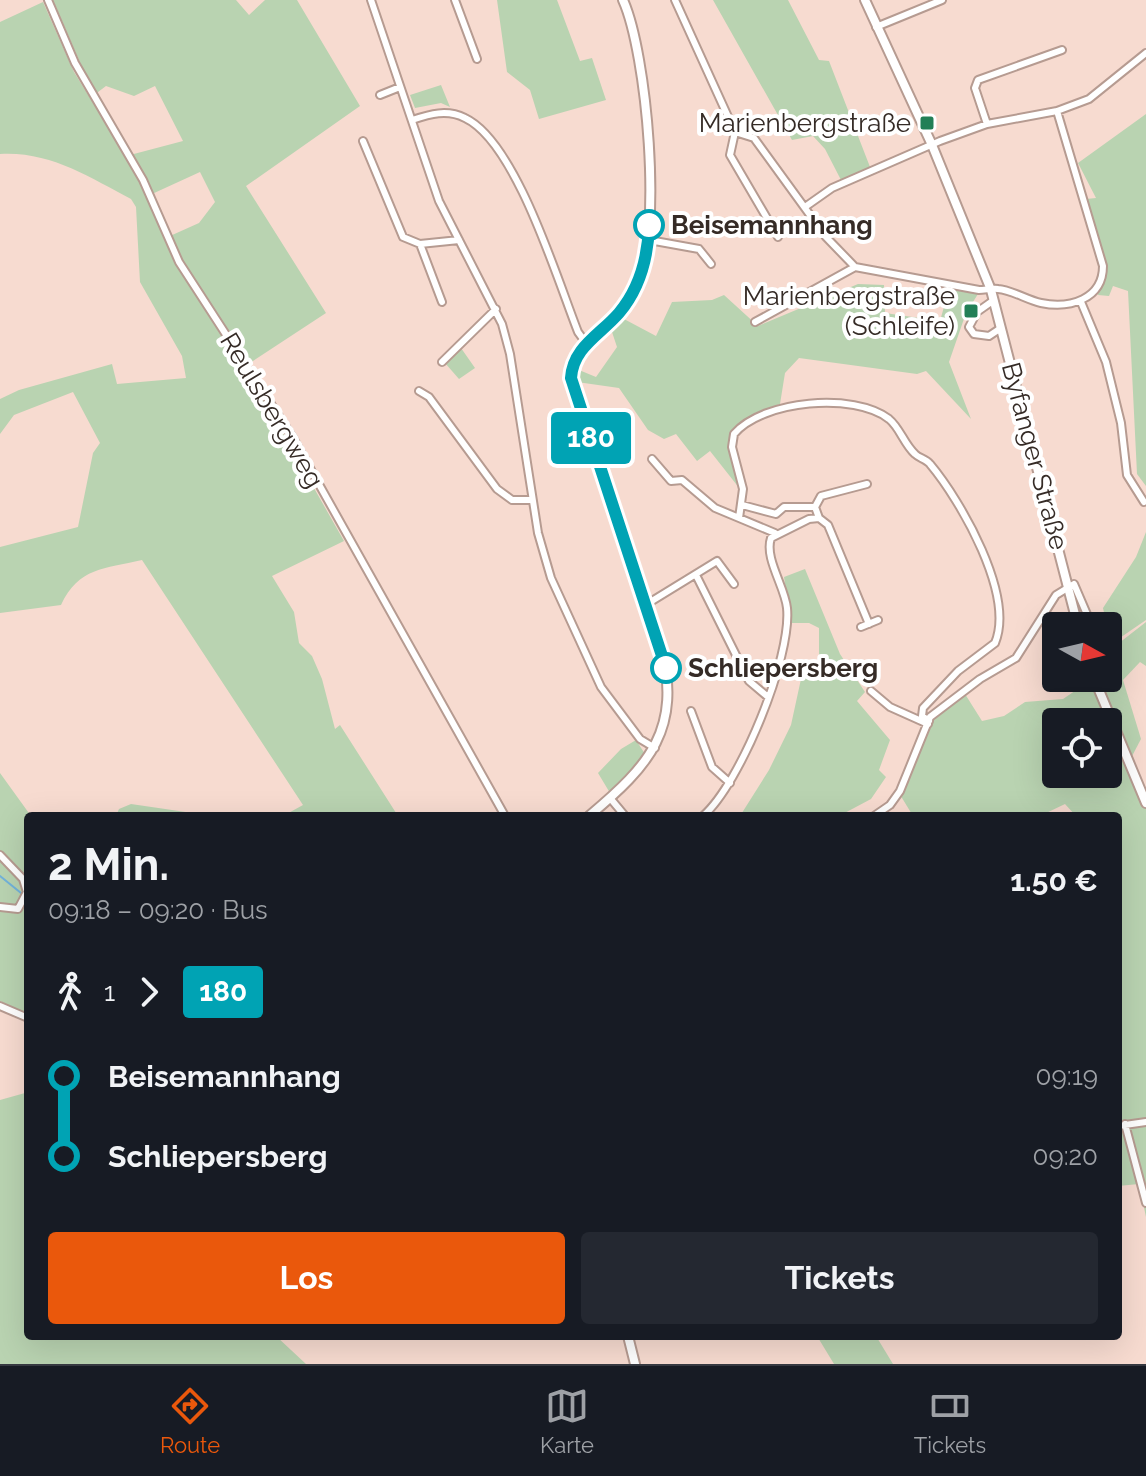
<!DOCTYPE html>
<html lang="de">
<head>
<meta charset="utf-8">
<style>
	:root { --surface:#171b24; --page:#242831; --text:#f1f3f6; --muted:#9ea1a6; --line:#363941; --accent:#ea580c }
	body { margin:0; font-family:Raleway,sans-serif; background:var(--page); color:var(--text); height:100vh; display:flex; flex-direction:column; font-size:30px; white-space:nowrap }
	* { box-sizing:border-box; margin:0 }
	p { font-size:26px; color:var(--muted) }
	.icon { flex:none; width:44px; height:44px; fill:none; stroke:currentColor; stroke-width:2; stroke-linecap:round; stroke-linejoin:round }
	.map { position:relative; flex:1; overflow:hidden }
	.side { position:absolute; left:24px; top:812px; width:1098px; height:528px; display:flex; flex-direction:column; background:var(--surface); border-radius:8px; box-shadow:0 8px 32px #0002 }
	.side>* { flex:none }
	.badge { padding:0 16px; border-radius:6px; font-size:28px; line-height:52px }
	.needle { width:52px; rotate:98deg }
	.controls { position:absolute; left:1042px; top:612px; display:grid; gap:16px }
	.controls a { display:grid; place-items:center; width:80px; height:80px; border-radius:8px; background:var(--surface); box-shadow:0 8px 32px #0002; font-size:40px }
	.map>.badge { position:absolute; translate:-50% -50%; box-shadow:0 0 0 4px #fff }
	.legs { display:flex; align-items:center; gap:12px; height:88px; padding:0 24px; font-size:26px }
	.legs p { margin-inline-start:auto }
	.overview { display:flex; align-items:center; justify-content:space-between; height:136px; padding:0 24px }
	h1 { font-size:44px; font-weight:700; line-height:60px }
	.primary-button { display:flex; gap:16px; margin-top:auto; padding:16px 24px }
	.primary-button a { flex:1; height:92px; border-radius:8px; background:var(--accent); color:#fff; font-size:32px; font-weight:700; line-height:92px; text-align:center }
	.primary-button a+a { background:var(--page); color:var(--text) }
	ul { padding:0 24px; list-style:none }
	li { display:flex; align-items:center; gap:28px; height:80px; font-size:30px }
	li i { display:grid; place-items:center; width:12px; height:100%; margin:0 10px; background:currentColor }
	li i::after { content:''; width:20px; height:20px; margin:-10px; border:6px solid; border-radius:50%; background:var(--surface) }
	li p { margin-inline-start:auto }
	li:first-child i { background:linear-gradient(#0000 50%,currentColor 0) }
	li:last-child i { background:linear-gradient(currentColor 50%,#0000 0) }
	.tabs { display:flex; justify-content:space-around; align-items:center; height:112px; border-top:2px solid var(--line); background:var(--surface); font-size:22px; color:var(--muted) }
	.tabs a { display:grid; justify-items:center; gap:4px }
	.tabs .active { color:var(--accent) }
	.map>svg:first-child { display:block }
</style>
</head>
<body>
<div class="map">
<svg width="1146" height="1364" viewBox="0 0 1146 1364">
	<rect width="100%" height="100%" fill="#f7dbd0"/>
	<path fill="#b9d3b1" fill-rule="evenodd" d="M53,0H236L249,15L265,0H297L360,106L246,186L326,313L250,363L195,283L170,236L199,223L215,202L200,172L152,194L130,155L183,141L155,86L134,96L106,86L94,95Z
		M497,0H557L580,61L592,58L606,100L539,119L530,90L507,72Z
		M713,0H788L819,60L829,61L870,167L841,180L825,149L813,136L792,140Z
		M43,2L74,72L138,176L178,264L251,377L344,541L272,576L294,612L299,643L312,656L322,679L335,729L340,725L398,816H283L303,805L142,560C104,569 79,567 61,605L0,613V547L78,527L93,453L100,443L73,392L14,415L0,434V399L19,390L112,364L117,384L186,378L182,356L140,282L136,207L131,199C89,177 50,151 0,154V22Z
		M441,85L450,107L441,103L415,108L410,95Z
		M1146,114V486L1137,474L1128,291L1113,286L1109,296L1098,295L1104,263L1086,199L1096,198L1078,163Z
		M858,284L884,285L885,313L940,321L949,289L978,294L966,313L949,362L971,419L926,371L917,374L799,358L785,373L780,404L755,413L732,433L731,448L740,489L710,451L697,461L676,434L664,439L648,430L619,388L577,382L579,370L596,377L617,347L612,332L624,319L656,336L672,302L712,300L724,295L758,326Z
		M461,348L475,368L459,379L445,363Z
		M1146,532V620L1111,644L1103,608L1136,557Z
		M805,569L840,654L865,692L857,701L890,740L879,770L886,777L871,799L839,816H740L769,770L791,725L801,679L819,660V628L809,623H791L784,577Z
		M1146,622V666L1140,662L1123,680L1141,739L1131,758L1146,801V1217L1139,1184L1118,1186V816H1076L1065,804L1040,816H913L899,793L931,717L965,694L982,721L1004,716L1025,702L1063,699L1094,678H1108V646L1119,643ZM1056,722H1108V774H1056Z
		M636,740L645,754L642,761L610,793L598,773L621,749Z
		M0,773L31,816H28V1014L0,1001Z
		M131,804L213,816H116L119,809Z
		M25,1093L28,1336H276L306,1364H0V1100Z
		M817,1336H876L893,1364H834Z"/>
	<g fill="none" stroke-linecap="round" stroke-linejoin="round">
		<path stroke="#72b2da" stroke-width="2" d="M0,876L21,893"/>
		<g stroke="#b69b91" stroke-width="10">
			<path id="minor" d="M48,0L75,63L143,180L179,262L293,438L505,816
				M371,0L439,201L502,324L510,354L538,533L551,578L601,687L640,739L655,748
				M455,0L477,59
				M675,0L735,132L754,138L826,237L855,267L979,290C985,290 993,288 998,289C1012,290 1027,300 1041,303C1070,309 1103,299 1103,266L1057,111
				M876,27L942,0
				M380,95L400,87
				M412,120C430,114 447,109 465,118C516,142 557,279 578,332L586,343
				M987,124L975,88L978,80L1062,50
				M735,132L730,155L778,237
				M363,141L403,237L420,244L459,240
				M805,207L832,188L940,141L987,124L1057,111L1089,99L1146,53
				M649,240L699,249L711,264
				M420,244L442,302
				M994,300L977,312L969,327L974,334L989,336L1001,328
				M1081,302L1106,362L1121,423L1127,475L1144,502
				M755,322L855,267
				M442,362L496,309
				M419,391L429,397L497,489L512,500H532
				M652,459L671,481L682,480L715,508L775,533
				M742,505L776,514L784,507H815
				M739,518L743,489L732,447L734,434C763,400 854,392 889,419C900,428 904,444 915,454C919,458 926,459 930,464C961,501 1015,595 995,643L958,671L923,708L922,716L929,721
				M819,518L828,525L869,624
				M696,575L749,681L768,697
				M647,604L717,561L734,584
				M861,627L878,620
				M871,691L890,707L928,724
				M691,711L712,767L730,783
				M610,798L625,816
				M703,816C740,784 792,657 787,608C785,587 764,558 771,538L809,519L819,518L815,507L821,496L867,484
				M874,816L890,805L900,791L930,717L980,679L1016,658L1056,595L1074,584L1089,619
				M0,855L23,879L27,892L18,909L0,907
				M0,1006L28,1018
				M1125,1124L1146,1203
				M1118,1126L1146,1122"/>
		</g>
		<g stroke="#b69b91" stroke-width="12">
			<path id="tertiary" d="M865,0L932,145L991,290L1078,626
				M1094,678L1146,803
				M589,816C650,765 682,729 661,646L571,378C574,343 620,319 637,285C663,234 647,53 623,0
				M628,1336L635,1364"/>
		</g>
		<use href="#minor" stroke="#fff" stroke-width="6"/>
		<use href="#tertiary" stroke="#fff" stroke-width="8"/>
	</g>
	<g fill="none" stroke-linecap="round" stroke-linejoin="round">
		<g stroke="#fff" stroke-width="18">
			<path id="line-1" d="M649,225C648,258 640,288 619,313C600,335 573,347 571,378L666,668"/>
		</g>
		<use href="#line-1" stroke="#00a3b4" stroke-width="12"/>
	</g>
	<g fill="#227f56" stroke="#fff" stroke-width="3">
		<rect x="919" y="115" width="16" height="16" rx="4"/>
		<rect x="963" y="303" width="16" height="16" rx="4"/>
	</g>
	<g fill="#fff" stroke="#00a3b4" stroke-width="4">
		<circle cx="649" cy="225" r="14"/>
		<circle cx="666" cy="668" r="14"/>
	</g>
	<g text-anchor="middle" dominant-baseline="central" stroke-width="8" stroke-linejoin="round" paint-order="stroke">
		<g font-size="26" fill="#352b26" stroke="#fff" text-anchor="end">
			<text x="911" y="123">Marienbergstraße</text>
			<text x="955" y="296">Marienbergstraße<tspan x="955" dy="30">(Schleife)</tspan></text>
		</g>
		<g font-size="26" font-weight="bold" fill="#352b26" stroke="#fff" text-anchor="start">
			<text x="671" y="225">Beisemannhang</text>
			<text x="688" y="668">Schliepersberg</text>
		</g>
		<g font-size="26" fill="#352b26" stroke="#fff">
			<text transform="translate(272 410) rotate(59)">Reulsbergweg</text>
			<text transform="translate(1035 456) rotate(75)">Byfanger Straße</text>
		</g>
	</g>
</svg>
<div class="controls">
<a><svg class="needle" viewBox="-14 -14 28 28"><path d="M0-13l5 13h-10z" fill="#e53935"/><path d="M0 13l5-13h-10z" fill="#9ea1a6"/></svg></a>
<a><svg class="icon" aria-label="locate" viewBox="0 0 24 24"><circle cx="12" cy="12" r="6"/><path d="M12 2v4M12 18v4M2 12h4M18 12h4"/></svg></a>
</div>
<b class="badge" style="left:591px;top:438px;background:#00a3b4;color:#fff">180</b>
<section class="side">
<div class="overview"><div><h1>2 Min.</h1><p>09:18 – 09:20 · Bus</p></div><b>1.50 €</b></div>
<div class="legs"><svg class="icon" aria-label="walk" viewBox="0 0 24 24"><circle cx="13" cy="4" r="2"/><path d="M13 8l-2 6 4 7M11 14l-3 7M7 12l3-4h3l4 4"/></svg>1<svg class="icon" aria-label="forward" viewBox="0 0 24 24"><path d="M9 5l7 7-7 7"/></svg><b class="badge" style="background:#00a3b4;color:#fff">180</b></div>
<ul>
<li><i style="color:#00a3b4"></i><b>Beisemannhang</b><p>09:19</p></li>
<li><i style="color:#00a3b4"></i><b>Schliepersberg</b><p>09:20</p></li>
</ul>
<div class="primary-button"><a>Los</a><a>Tickets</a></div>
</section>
</div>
<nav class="tabs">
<a class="active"><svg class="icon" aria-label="directions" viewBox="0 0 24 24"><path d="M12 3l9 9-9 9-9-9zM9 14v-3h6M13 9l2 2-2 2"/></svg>Route</a>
<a><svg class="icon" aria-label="map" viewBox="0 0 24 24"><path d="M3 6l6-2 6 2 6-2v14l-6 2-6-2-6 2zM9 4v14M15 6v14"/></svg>Karte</a>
<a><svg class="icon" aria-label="tickets" viewBox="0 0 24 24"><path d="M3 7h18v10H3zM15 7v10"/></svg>Tickets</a>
</nav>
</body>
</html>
